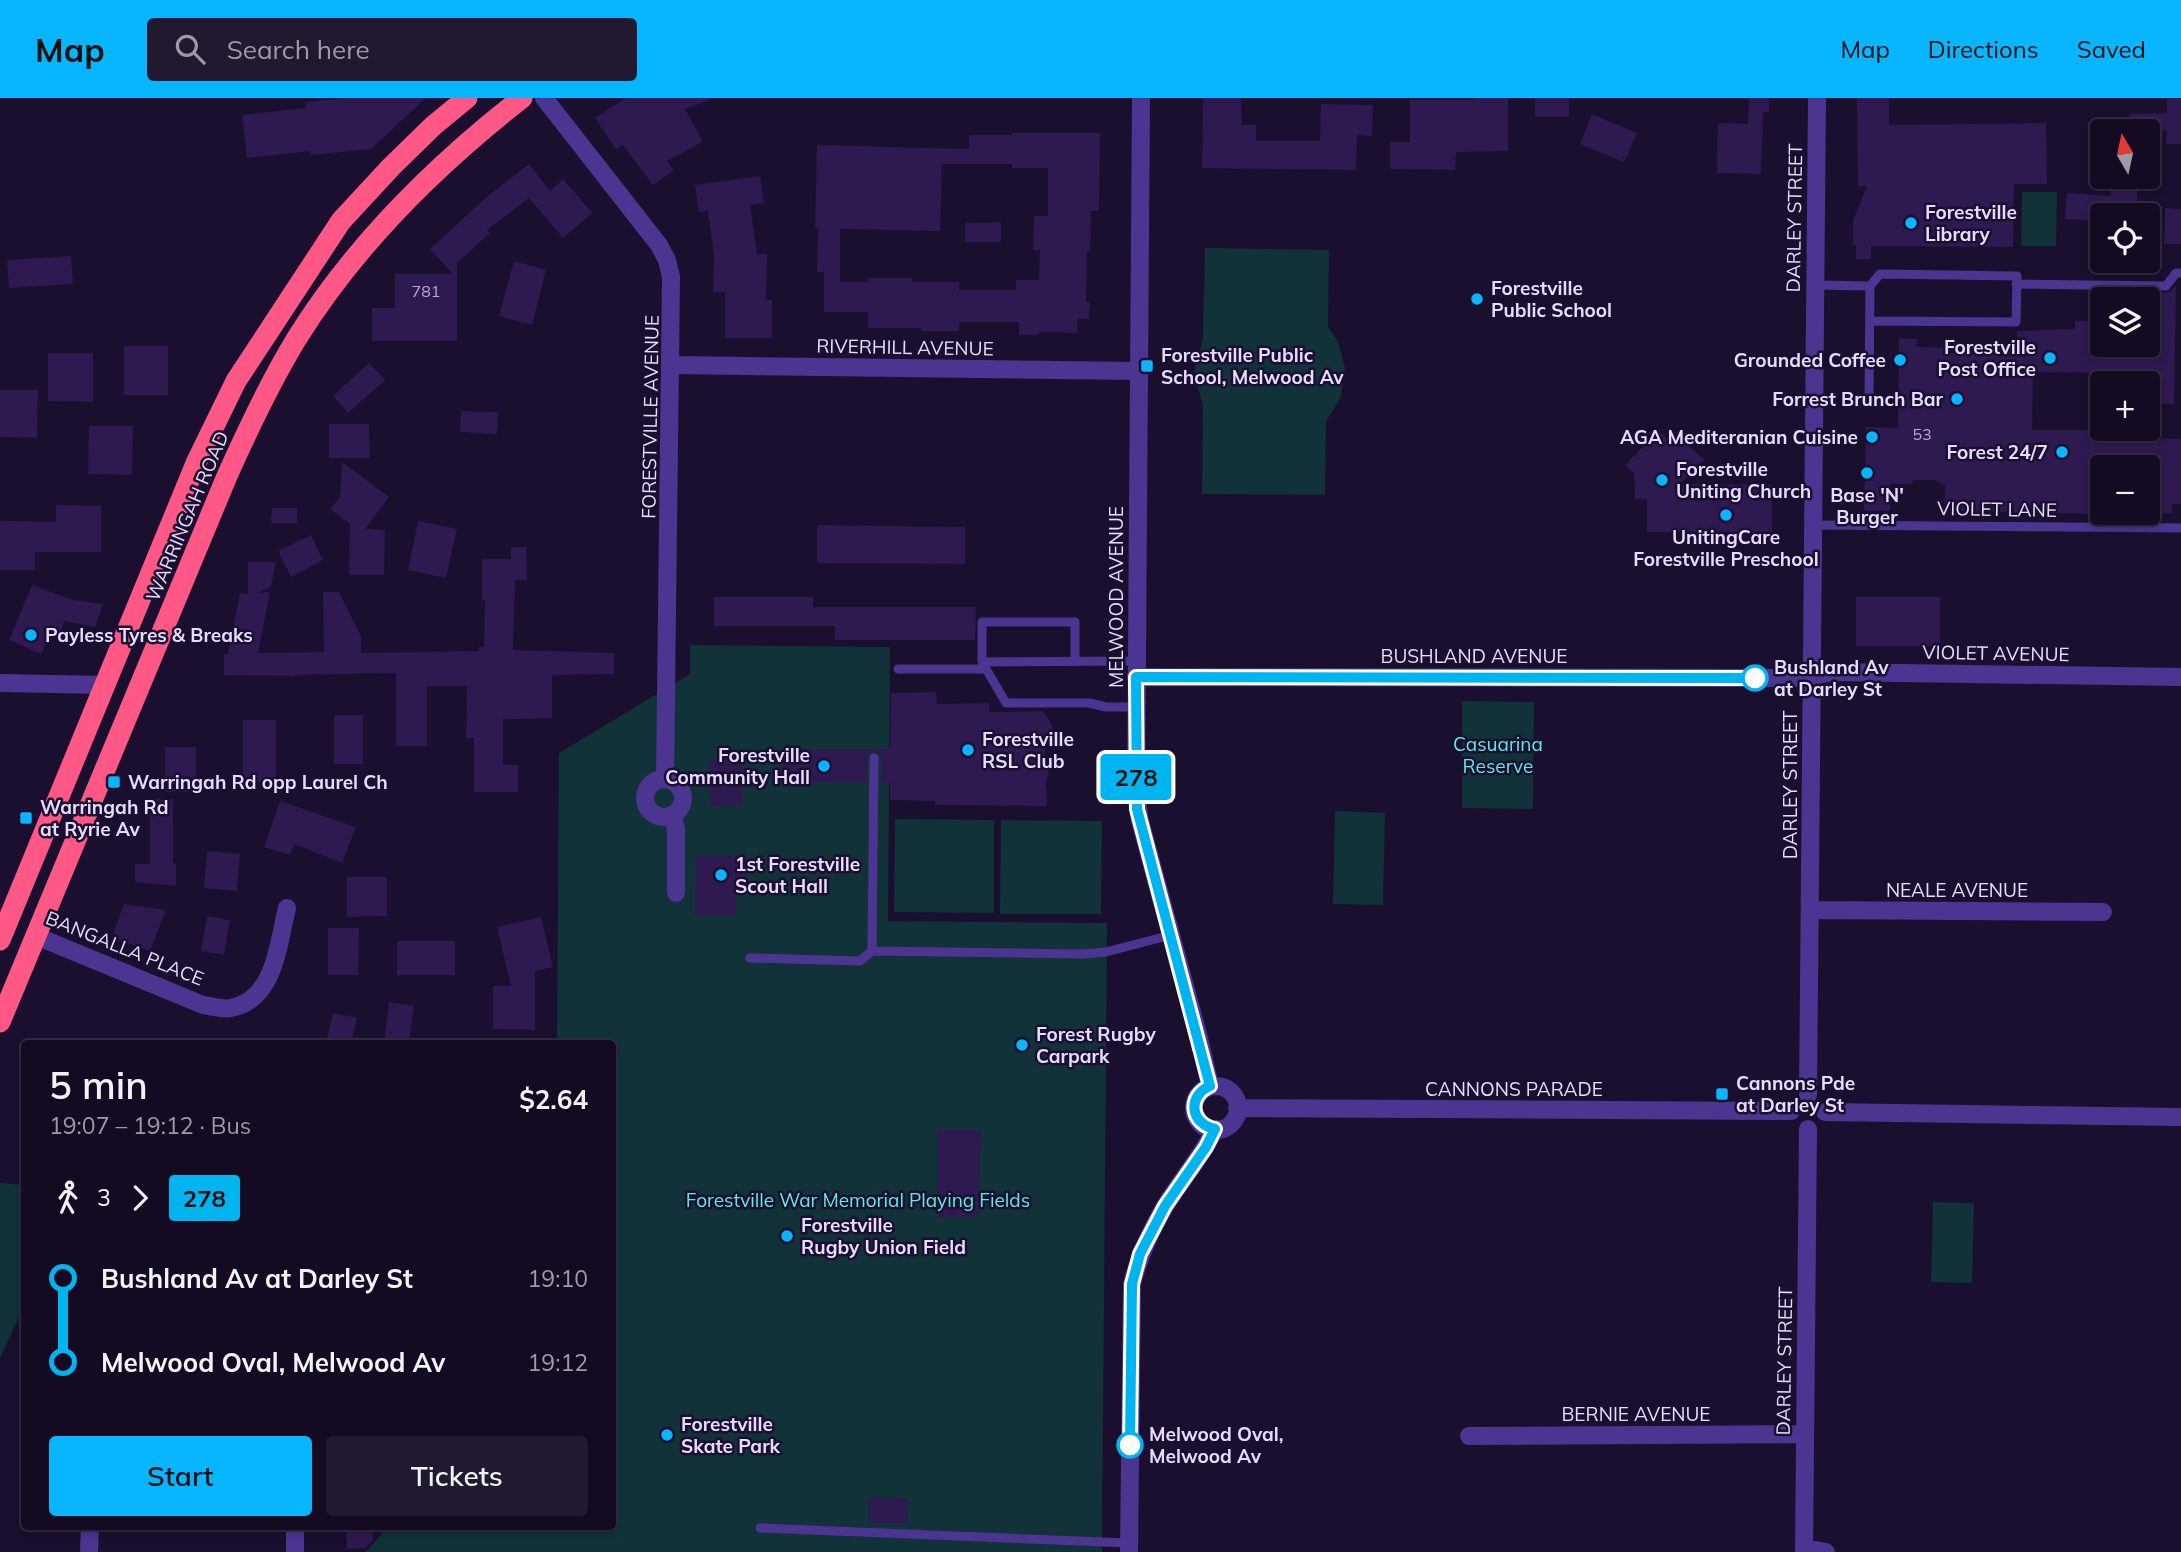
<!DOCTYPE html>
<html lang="en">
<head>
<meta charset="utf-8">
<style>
	:root { --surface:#140b22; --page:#21192f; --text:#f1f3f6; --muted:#9d9ba5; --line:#332b40; --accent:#08b5ff }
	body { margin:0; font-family:Mulish,sans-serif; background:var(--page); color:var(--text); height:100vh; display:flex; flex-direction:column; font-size:26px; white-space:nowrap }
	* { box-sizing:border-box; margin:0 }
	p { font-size:23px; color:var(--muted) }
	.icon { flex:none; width:38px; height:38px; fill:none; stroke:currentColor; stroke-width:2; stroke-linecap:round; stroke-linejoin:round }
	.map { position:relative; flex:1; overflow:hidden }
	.side { position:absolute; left:21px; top:942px; width:595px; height:490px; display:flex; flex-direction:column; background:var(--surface); border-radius:7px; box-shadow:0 4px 10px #0003,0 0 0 2px var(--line) }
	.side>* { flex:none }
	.badge { padding:0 14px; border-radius:5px; font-size:24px; line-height:46px }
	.needle { width:46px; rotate:351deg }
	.fabs { position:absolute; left:2090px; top:21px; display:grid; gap:14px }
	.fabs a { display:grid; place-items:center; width:70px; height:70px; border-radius:7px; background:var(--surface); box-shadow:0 4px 10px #0003,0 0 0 2px var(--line); font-size:35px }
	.map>.badge { position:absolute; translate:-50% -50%; box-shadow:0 0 0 4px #fff }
	.legs { display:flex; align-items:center; gap:10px; height:77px; padding:0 28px; font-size:23px }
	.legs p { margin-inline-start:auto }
	.overview { display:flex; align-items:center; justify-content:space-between; height:119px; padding:0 28px }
	h1 { font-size:38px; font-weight:600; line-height:52px }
	.button { display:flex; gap:14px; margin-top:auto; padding:14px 28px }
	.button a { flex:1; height:80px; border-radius:7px; background:var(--accent); color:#111; font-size:28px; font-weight:600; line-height:80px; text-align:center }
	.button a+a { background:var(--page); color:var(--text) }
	ul { padding:0 28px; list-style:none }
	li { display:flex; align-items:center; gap:24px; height:84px; font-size:26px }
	li i { display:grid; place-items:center; width:10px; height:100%; margin:0 9px; background:currentColor }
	li i::after { content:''; width:18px; height:18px; margin:-9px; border:5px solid; border-radius:50%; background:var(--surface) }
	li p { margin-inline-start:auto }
	li:first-child i { background:linear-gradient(#0000 50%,currentColor 0) }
	li:last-child i { background:linear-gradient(currentColor 50%,#0000 0) }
	header { display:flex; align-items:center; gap:42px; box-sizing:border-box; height:98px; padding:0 35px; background:var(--accent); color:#111 }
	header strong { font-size:33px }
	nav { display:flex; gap:38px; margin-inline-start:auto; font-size:24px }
	.search { width:490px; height:63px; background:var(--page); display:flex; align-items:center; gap:18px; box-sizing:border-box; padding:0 24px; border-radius:7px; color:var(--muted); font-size:26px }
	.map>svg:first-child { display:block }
</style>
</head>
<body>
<header>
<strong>Map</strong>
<div class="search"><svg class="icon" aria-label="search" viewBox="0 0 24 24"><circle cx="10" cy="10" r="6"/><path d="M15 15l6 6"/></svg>Search here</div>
<nav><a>Map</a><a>Directions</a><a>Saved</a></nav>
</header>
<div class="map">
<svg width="2181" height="1454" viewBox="0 0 2181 1454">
	<rect width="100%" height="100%" fill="#1a0f2e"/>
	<path fill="#113239" d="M2022,94H2057L2056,148H2021Z
		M1205,150L1329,152L1328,228L1339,246L1345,271L1341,299L1326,324L1325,397L1202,396L1203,307L1196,284L1195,270L1203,241Z
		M690,547L890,549L888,823L1107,825L1102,1454H364L368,1452L388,1428H612V945H557L559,655L690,576Z
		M1462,603L1534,604L1533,711L1462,710Z
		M1335,713L1385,715L1383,807L1333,806Z
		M895,721L994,722V815L894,814Z
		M1001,722L1102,723L1101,816H1000Z
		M0,1085L24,1087V1208L0,1260Z
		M1933,1104L1974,1105L1972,1185L1931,1184Z"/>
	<path fill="#2f1951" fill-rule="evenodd" d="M347,0H426L371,51L311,57L310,53L247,60L242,17L306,10L305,4Z
		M626,0H710V2L685,11L703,44L667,63L674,72L653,87L623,47L616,51L595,20Z
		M1203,0H1241L1242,27H1256V43H1320L1321,6L1373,7L1372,38L1357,37L1356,72L1202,70Z
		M1477,0H1508V53L1456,54L1455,72L1390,71V44H1410V2H1477Z
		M1535,0H1569V19H1535Z
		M1749,0H1769V14H1763L1761,76L1717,75L1718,25L1748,26Z
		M1857,0H1889V27L2046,25L2047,86H2014L2013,149L1871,148V161H1856V147H1853V122L1867,88H1858Z
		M2167,1H2181V46H2166L2167,33H2129V16L2167,15Z
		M1592,16L1637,35L1624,64L1580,46Z
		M1012,35H1100L1099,113H1091L1090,153H1087L1086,204H1090L1089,221H1077V235L1039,234V237H1019V224H959V233H921V230H868V214H824V174H817L818,130H815L817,47L969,51V37H1012ZM942,66H1012V70H1048V118H1034L1033,152H1040L1039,182H1016V192H959V184H912V180H868V184H840V131L940,133Z
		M529,66L550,93L563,81L592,115L563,140L529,100L487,132L490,135L457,165V243H372V210H395V176H453L430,151L489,97Z
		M760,78L764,105L750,107L757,156H767L766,202H772V240H725V194H713L714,157L708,113L699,114L695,87Z
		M2111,91H2137V117H2102V123L2065,121L2067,95L2111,98Z
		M2165,110L2181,111V146H2164Z
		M1001,124V144H965V125Z
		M71,158L73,186L9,190L7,162Z
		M514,163L546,172L532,227L499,218Z
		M2176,187L2174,306L2147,305V285H2109L2110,275L2033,274L2032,332H2096L2095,340L2181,341V406H2172V415H2147V369H2102V390H2095L2094,416L1944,413L1945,388L1935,382H1913L1912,386H1890V413H1864L1866,329L1898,330L1899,240L1917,241L1916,249L1950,250V255H1983V246H2017V233L2075,231V223H2102V247H2147V215H2162V195L2170,194Z
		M124,248H168V297H124Z
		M48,255H93V304L48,303Z
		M369,265L385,282L348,315L333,298Z
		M0,292H38L37,340L0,339Z
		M461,313L498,314L497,336L460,334Z
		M329,326H369L370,360H329Z
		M89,328H133L132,377L88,376Z
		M1659,333L1674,347L1681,340L1704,362L1680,386L1772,387V434H1647V401H1635L1634,376L1625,367Z
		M342,364L389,399L365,431L385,432L384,477H349L350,426L330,411L340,399Z
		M56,407L101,408V454H35V472H0V423L56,424Z
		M272,410H297V425H271Z
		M418,423L457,431L446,480L408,472Z
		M817,427L965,429V466L817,465Z
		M311,437L323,462L291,479L278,453Z
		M511,449H526L527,482H515L513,552L614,555V576L552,577V620L503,621V667H518V694H474V640H466L467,588H427V648H396V575L295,577V578L224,577V556H228L240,495L248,496V464H276L271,488L259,495L270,494L258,555L324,554L323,494H339L361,538V555L479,553V548L484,549L485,502H482V461H511Z
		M32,487L73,502L103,506L95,529L64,523L60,535L52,531L41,556L9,542Z
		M714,499H813V509H976L975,542H835V528H714Z
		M1856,499H1940V548H1856Z
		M936,594L937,606L989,605V614L1043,613L1052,627L1051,637L1045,640V663L1049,674L1046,685L1047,708L935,707V703L890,702V685H881V659L875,653L870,654L867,659V685L781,684V651H890L891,595Z
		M334,617H363V666H334Z
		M243,622H276V684H243Z
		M165,649H196V694H165Z
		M742,661L743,707L710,708L709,662Z
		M150,701H173V765H176V788L135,784V766H150Z
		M280,703L356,729L342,765L294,746L290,757L264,749Z
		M207,753L240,756L237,793L204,790Z
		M696,758H747L746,796H736V818H695Z
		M347,779H387V818L347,819Z
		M124,806L166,812L150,853L112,839Z
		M207,818L230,822L224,857L201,853Z
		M541,819L553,869L535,873V932L493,931V888H511L497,829Z
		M328,830H359L358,877H328Z
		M397,843H455V877H397Z
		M389,904L414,908L409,945H384Z
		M333,915L357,920L351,945H326Z
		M938,1032H981L978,1119H938Z
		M907,1400L908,1425H869L868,1401Z
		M346,1428H372L373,1443L365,1450L347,1451Z"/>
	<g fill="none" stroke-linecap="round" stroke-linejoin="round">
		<path stroke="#4b3591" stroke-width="9" d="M2016,186L2166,188L2176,175H2181
			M1814,187L1870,188L1880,176L2017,178L2016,224L1870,223
			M1869,300L1870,188
			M1812,427L2181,430
			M982,564L1136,563
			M1075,564V524H982V564L1006,605H1089L1106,609H1136
			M898,571H985
			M872,853L874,660
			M750,860L860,863L872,853L1083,856L1106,854L1171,837
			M760,1430L1129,1445"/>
		<path stroke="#4b3591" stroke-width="18" d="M544,0L659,147L667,162L671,179L665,681
			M1141,0L1136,696L1140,723L1199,940L1210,988
			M672,267L1139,273
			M1136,579L1799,580L1834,574L2181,579
			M0,585L106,587
			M645 700a19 19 0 1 1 38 0a19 19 0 1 1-38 0Z
			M672,717L676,731V795
			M1810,812L2103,814
			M36,838L203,907C212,908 223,912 231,910C275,902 278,846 287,810
			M1194 1010a22 22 0 1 1 44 0a22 22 0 1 1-44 0Z
			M1808,997L1817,0
			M1237,1010L1791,1013
			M1825,1014L2181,1019
			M1469,1338L1804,1336
			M295,1428V1454
			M1804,1450L1826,1454
			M89,1454L90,1428
			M1129,1454L1132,1186C1139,1158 1150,1134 1164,1110C1180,1083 1201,1060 1215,1031
			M1804,1454L1808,1031"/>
		<path stroke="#ff5786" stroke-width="21" d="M0,842L197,363L236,283L341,123L391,69L433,28L467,0
			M0,924L227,378C248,331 270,284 297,240C355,147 436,67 522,0"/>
	</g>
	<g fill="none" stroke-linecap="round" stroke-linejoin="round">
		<g stroke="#fff" stroke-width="16">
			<path id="line-1" d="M1130,1347L1132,1186L1140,1156L1165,1108L1206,1049L1215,1031C1190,1026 1187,998 1210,988L1137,711L1136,579L1755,580"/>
		</g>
		<use href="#line-1" stroke="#00b5ef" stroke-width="10"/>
	</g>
	<g fill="#08b5ff" stroke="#1a0f2e" stroke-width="2.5">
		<circle cx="1911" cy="125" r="7"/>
		<circle cx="1477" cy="201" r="7"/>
		<circle cx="2050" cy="260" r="7"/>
		<circle cx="1900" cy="262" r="7"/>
		<rect x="1140" y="261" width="14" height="14" rx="3.5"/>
		<circle cx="1957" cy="301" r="7"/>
		<circle cx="1872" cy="339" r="7"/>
		<circle cx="2062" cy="354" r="7"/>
		<circle cx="1867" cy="375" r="7"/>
		<circle cx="1662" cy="382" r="7"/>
		<circle cx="1726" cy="417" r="7"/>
		<circle cx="31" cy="537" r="7"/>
		<circle cx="968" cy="652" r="7"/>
		<circle cx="824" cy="668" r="7"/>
		<rect x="107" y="677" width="14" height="14" rx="3.5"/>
		<rect x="19" y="713" width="14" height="14" rx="3.5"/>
		<circle cx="721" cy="777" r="7"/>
		<circle cx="1022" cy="947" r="7"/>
		<rect x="1715" y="989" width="14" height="14" rx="3.5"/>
		<circle cx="787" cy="1138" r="7"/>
		<circle cx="667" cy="1337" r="7"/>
	</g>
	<g fill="#fff" stroke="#00b5ef" stroke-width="3.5">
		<circle cx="1755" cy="580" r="12"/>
		<circle cx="1130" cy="1347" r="12"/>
	</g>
	<g text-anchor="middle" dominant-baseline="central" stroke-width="5" stroke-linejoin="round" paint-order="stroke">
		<g font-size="16" fill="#b9abd4">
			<text x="426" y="193">781</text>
			<text x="1922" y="336">53</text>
		</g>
		<g font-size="19" font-weight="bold" fill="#e7dcff" stroke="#1a0f2e" text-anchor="start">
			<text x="1925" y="114">Forestville<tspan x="1925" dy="22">Library</tspan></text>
			<text x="1491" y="190">Forestville<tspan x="1491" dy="22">Public School</tspan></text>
			<text x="2036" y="249" text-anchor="end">Forestville<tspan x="2036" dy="22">Post Office</tspan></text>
			<text x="1161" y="257">Forestville Public<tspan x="1161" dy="22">School, Melwood Av</tspan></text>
			<text x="1886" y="262" text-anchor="end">Grounded Coffee</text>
			<text x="1943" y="301" text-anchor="end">Forrest Brunch Bar</text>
			<text x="1858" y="339" text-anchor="end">AGA Mediteranian Cuisine</text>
			<text x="2048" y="354" text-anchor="end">Forest 24/7</text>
			<text x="1676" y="371">Forestville<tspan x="1676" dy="22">Uniting Church</tspan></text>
			<text x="1867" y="397" text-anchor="middle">Base 'N'<tspan x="1867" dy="22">Burger</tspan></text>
			<text x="1726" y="439" text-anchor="middle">UnitingCare<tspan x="1726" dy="22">Forestville Preschool</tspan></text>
			<text x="45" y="537">Payless Tyres &amp; Breaks</text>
			<text x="982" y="641">Forestville<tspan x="982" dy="22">RSL Club</tspan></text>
			<text x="810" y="657" text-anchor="end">Forestville<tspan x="810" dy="22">Community Hall</tspan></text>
			<text x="128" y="684">Warringah Rd opp Laurel Ch</text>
			<text x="40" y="709">Warringah Rd<tspan x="40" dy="22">at Ryrie Av</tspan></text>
			<text x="735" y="766">1st Forestville<tspan x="735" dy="22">Scout Hall</tspan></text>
			<text x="1036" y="936">Forest Rugby<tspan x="1036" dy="22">Carpark</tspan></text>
			<text x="1736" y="985">Cannons Pde<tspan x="1736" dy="22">at Darley St</tspan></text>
			<text x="801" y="1127">Forestville<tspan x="801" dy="22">Rugby Union Field</tspan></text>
			<text x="681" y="1326">Forestville<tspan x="681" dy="22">Skate Park</tspan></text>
		</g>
		<g font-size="19" fill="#e7dcff" stroke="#1a0f2e">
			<text transform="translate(1794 120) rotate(-89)">DARLEY STREET</text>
			<text transform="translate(905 249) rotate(1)">RIVERHILL AVENUE</text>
			<text transform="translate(650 319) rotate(-89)">FORESTVILLE AVENUE</text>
			<text transform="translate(1997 411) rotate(1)">VIOLET LANE</text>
			<text transform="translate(187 418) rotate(-67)">WARRINGAH ROAD</text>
			<text transform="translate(1116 499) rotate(-90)">MELWOOD AVENUE</text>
			<text transform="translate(1996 555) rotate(1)">VIOLET AVENUE</text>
			<text x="1474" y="558">BUSHLAND AVENUE</text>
			<text transform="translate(1790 687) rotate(-90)">DARLEY STREET</text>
			<text x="1957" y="792">NEALE AVENUE</text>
			<text transform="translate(125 850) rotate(22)">BANGALLA PLACE</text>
			<text x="1514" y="991">CANNONS PARADE</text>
			<text transform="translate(1784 1263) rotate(-89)">DARLEY STREET</text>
			<text x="1636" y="1316">BERNIE AVENUE</text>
		</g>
		<g font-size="19" font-weight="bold" fill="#e7dcff" stroke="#1a0f2e" text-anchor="start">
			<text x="1774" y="569">Bushland Av<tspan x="1774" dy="22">at Darley St</tspan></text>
			<text x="1149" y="1336">Melwood Oval,<tspan x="1149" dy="22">Melwood Av</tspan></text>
		</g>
		<g font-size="19" fill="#5aece5" stroke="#1a0f2e">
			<text x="1498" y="646">Casuarina<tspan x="1498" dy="22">Reserve</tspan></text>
			<text x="858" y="1102">Forestville War Memorial Playing Fields</text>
		</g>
	</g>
</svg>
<div class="fabs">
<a><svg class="needle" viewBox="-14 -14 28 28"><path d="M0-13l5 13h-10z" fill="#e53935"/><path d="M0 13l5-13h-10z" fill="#9d9ba5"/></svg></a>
<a><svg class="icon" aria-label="locate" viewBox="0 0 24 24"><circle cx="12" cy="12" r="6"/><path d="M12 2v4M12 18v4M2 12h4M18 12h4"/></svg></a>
<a><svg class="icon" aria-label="layers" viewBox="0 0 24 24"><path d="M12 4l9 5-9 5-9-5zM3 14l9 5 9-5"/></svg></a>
<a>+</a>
<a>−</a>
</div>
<b class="badge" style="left:1136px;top:679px;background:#00b5ef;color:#111">278</b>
<section class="side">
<div class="overview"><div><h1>5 min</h1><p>19:07 – 19:12 · Bus</p></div><b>$2.64</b></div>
<div class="legs"><svg class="icon" aria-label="walk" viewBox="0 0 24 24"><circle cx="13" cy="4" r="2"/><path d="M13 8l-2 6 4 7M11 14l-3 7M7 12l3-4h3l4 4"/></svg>3<svg class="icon" aria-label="forward" viewBox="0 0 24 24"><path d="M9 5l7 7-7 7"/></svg><b class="badge" style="background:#00b5ef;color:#111">278</b></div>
<ul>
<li><i style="color:#00b5ef"></i><b>Bushland Av at Darley St</b><p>19:10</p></li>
<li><i style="color:#00b5ef"></i><b>Melwood Oval, Melwood Av</b><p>19:12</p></li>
</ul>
<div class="button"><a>Start</a><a>Tickets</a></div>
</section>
</div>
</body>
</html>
